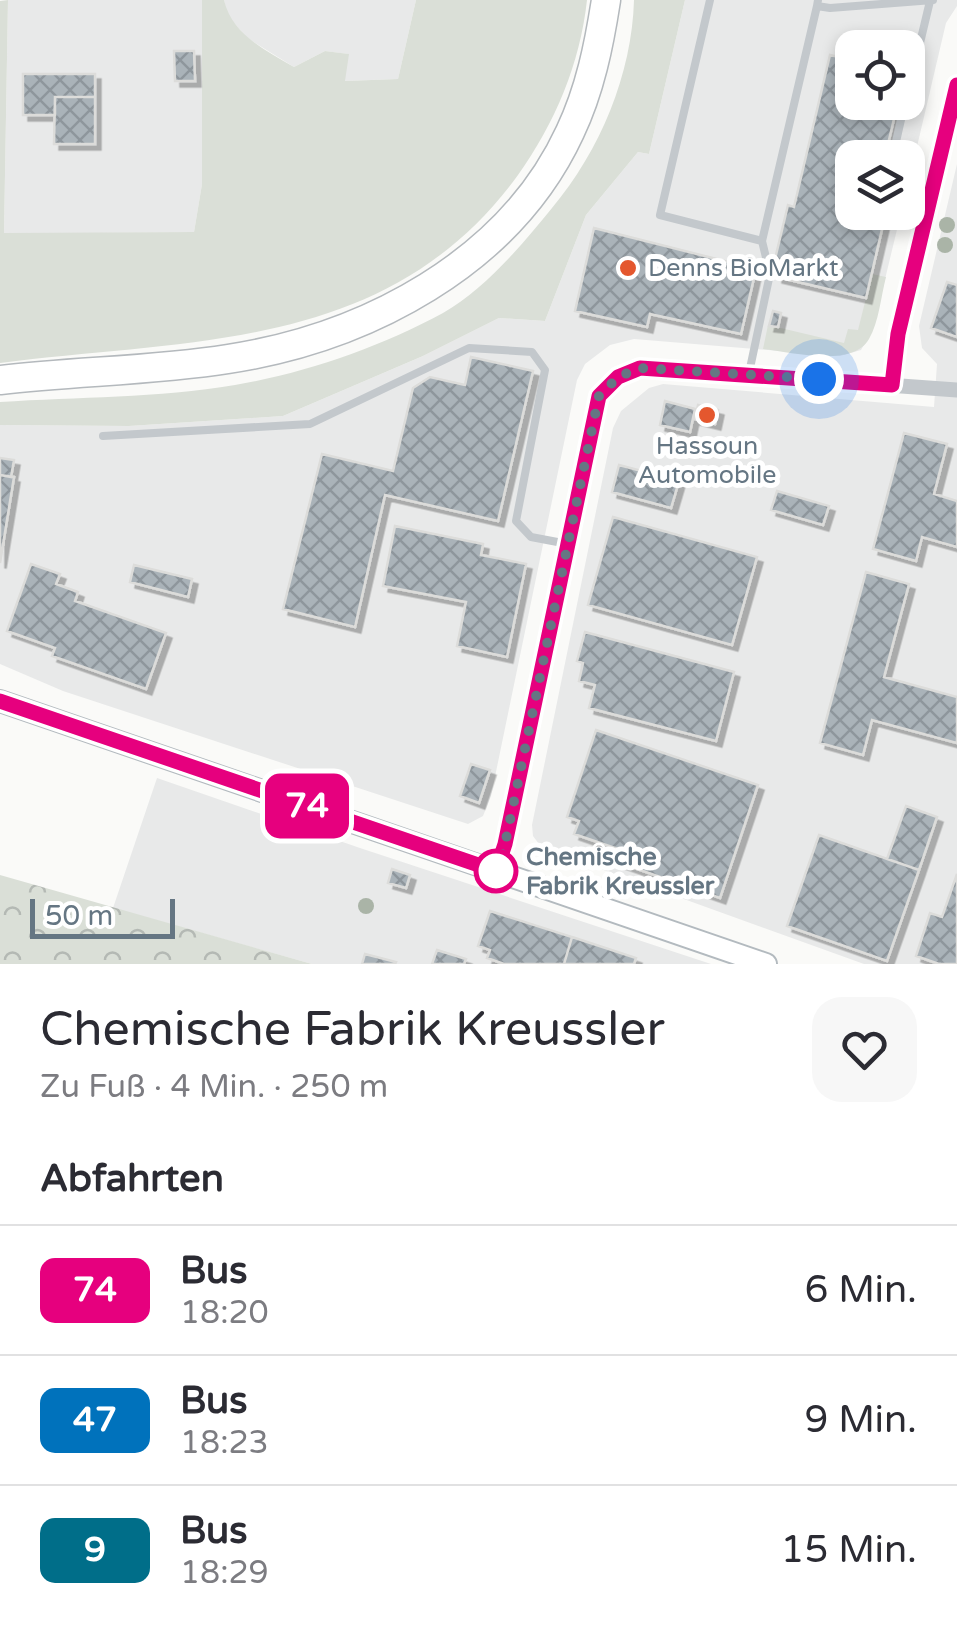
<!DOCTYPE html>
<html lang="de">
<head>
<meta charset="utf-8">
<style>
	:root { --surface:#fff; --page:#f7f7f7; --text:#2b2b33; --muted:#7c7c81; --line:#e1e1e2 }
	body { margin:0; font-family:"Varela Round",sans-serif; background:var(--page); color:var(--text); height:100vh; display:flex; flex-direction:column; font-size:38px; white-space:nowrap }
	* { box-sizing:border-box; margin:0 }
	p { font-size:32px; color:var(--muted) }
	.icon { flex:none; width:55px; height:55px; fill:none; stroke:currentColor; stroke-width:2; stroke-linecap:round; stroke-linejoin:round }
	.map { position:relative; height:964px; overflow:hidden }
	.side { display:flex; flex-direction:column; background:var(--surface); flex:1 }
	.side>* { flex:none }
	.badge { padding:0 20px; border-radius:15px; font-size:35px; line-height:65px }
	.tools { position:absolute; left:835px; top:30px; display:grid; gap:20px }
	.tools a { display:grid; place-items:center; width:90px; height:90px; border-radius:20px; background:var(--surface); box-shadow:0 5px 15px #0003; font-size:50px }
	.scale { position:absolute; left:30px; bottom:25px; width:145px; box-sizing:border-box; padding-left:10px; border:5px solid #657683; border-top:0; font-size:28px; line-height:35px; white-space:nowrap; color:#657683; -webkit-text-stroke:8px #fff; paint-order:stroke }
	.you { position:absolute; width:50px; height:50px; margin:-25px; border:8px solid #fff; border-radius:50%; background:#1a73e8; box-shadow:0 0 0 15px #1a73e833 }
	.map>.badge { position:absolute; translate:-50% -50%; box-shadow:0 0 0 5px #fff }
	h2 { padding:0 40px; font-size:38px; line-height:90px }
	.round { display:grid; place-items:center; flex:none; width:105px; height:105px; border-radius:30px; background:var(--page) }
	.overview { display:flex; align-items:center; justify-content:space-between; height:170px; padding:0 40px }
	h1 { font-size:48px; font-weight:600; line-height:75px }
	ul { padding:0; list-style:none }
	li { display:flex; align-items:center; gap:30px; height:130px; padding:0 40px; border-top:2px solid var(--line) }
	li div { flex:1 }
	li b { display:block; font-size:38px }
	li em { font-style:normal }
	li .badge { min-width:110px; font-weight:700; text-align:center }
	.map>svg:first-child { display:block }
</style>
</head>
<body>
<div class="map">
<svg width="957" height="964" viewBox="0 0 957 964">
	<defs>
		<pattern id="park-crowns" width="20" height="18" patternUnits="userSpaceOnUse" patternTransform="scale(2.5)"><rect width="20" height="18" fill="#dadfd7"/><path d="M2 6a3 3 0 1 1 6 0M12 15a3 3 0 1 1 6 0" fill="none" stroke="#b4b9b4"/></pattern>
		<pattern id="building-cross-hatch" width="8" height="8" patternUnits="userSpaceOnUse" patternTransform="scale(2.5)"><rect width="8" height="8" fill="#aab3b9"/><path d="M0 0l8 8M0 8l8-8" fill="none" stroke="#8e969c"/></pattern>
		<filter id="shadow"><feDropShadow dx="5.5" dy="5.5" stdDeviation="0" flood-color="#0004"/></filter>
	</defs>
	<rect width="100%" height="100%" fill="#fafaf8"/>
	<path fill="#e8e9e9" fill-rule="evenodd" d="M8,0H202V184L194,232L4,234Z
		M224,0H416L398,79L344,81L348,54L325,51L294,67L247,38L227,15Z
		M685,0H957V6L946,23L908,185V158H852V212L901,213L873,329L861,350L840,356L634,339L610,345L585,364L577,380L491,796L483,816L468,824L63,691L0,664V425L129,426L283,416L423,356L499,318L545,321L586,215L638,152L649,154ZM852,48H908V102H852Z
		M957,164V964H864L551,851L539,844L533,836L532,825L613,428L621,411L649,388L663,384L934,407L937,364L922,348L919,326Z
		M157,778L360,848L711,964H312L113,908Z"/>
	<path fill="#dadfd7" d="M8,0L4,233L194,232L202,184V0H224C232,35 266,50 294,67L325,51L349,54L345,81L398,79L416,0H587C580,64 555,123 518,175C389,352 194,338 0,363V1Z
		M634,0H685L649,154L638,152L586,215L545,321L499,318L423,356L283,416L129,426L0,425V402C78,397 158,398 235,385C306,373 380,347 443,313C485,289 522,245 552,208C600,151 632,74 634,0Z
		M872,274L886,277C881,296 879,322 869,339C853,368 791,352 763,349L768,325L844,343L848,329L858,330Z"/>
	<path fill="url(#park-crowns)" d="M0,875L312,964H0Z"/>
	<path fill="url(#building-cross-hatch)" stroke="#dcdcda" stroke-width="2.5" filter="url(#shadow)" d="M174,51H194L195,81H175Z
		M830,55L852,60V102H898L888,144L902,147L900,158H852V212H886L866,298L777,277L781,261L775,259L788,205L794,207Z
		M23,74H95V97H55V115H23Z
		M55,97H95V144H54Z
		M594,228L756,269L741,334L650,314L647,327L575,311Z
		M947,282L957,285V337L931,328Z
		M773,311L781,313L778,327L769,326Z
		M471,357L533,371L498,521L385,495L355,627L283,609L322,454L393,471L413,388L430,377L465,385Z
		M665,401L695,409L690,432L660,425Z
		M698,405L718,410L715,424L695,419Z
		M904,433L947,444L934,494L957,501V547L922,537L916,561L873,549Z
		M0,458L14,460L11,477L0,475Z
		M619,465L679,481L671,508L612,492Z
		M0,475L14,477L0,563Z
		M777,491L829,506L823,525L771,510Z
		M613,517L757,557L732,645L588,605Z
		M395,526L483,544L481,555L526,564L507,657L457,646L466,602L383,586Z
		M31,564L60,574L56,584L78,592L75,601L166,633L146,689L52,656L55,648L7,631Z
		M134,565L192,579L188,597L130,582Z
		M866,572L909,584L884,677L957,697V743L872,720L863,755L820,743Z
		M585,632L734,672L716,741L589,708L595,685L579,681L583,663L577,661Z
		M596,730L758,785L720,898L620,863L624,851L574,834L579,821L567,817Z
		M471,764L490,770L479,803L460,796Z
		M906,806L937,817L919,870L887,859Z
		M819,835L919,870L887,961L787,926Z
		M392,869L410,875L406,888L388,883Z
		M957,874V964H939L916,956L930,913L942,917Z
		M490,911L572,937L564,964H504L487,958L490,950L478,946Z
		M572,937L636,958L634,964H564Z
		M437,950L466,959L464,964H432Z
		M365,954L396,962L395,964H362Z"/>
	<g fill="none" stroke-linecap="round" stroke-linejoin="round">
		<g stroke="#b3babf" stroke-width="24">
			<path id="secondary" d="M0,701L766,964"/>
		</g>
		<g stroke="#b4b9bd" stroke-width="31">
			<path id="highway" d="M0,380C76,371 153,371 228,359C365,338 509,264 570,132C590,90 599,45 606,0"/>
		</g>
		<path stroke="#c3c8cc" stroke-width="8" d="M710,0L660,215L762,241L817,6
			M818,0L817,6L830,8L933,0
			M908,93L930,1
			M895,146L905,102
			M749,373L770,274L762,241
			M103,436L310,424L469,348L532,352L545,370L516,521L531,537L568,544"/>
		<path stroke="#c3c8cc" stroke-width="15" d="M892,385L898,334L957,85
			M496,871L505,844L599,396C613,377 629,368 652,368L957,390"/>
		<use href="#secondary" stroke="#fff" stroke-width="20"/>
		<use href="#highway" stroke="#fff" stroke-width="28"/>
	</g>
	<g fill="#aab4a7">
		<circle cx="947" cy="225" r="8"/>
		<circle cx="945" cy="245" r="8"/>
		<circle cx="366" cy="906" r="8"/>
	</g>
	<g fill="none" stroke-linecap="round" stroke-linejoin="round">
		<g stroke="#fff" stroke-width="22">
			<path id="line" d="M0,701L496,871L505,844L599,396L618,377L640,368L892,385L898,334L957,85"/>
		</g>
		<use href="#line" stroke="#e6007e" stroke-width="15"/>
		<path stroke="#657683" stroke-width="10" stroke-dasharray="0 18" d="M496,871L505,844L599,396L618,377L640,368L819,379"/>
	</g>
	<g fill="#e4572e" stroke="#fff" stroke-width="4">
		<circle cx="628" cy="268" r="10"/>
		<circle cx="707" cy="415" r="10"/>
	</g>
	<circle fill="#fff" stroke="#e6007e" stroke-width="5" cx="496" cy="871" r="20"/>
	<g text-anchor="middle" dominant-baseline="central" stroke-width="10" stroke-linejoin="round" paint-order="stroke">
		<g font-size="25" fill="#657683" stroke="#fff" text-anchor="start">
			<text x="648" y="268">Denns BioMarkt</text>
			<text x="707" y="446" text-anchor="middle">Hassoun<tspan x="707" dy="29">Automobile</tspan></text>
		</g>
		<g font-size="25" font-weight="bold" fill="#657683" stroke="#fff" text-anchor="start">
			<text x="526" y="857">Chemische<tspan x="526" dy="29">Fabrik Kreussler</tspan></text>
		</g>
	</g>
</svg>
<div class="tools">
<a><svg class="icon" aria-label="locate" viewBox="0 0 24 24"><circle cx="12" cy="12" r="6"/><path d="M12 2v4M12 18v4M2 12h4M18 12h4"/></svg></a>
<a><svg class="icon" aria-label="layers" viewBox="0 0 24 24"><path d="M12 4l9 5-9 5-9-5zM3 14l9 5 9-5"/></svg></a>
</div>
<div class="scale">50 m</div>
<div class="you" style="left:819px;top:379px"></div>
<b class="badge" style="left:307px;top:806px;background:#e6007e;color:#fff">74</b>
</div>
<section class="side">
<div class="overview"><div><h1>Chemische Fabrik Kreussler</h1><p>Zu Fuß · 4 Min. · 250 m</p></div><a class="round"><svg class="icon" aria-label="heart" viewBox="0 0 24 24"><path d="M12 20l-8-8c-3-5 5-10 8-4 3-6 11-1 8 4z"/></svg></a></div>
<h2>Abfahrten</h2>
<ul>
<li><span class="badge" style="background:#e6007e;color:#fff">74</span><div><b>Bus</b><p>18:20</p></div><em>6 Min.</em></li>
<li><span class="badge" style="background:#0072bc;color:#fff">47</span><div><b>Bus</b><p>18:23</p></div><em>9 Min.</em></li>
<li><span class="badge" style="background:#006e89;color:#fff">9</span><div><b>Bus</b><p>18:29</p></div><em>15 Min.</em></li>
</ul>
</section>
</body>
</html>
